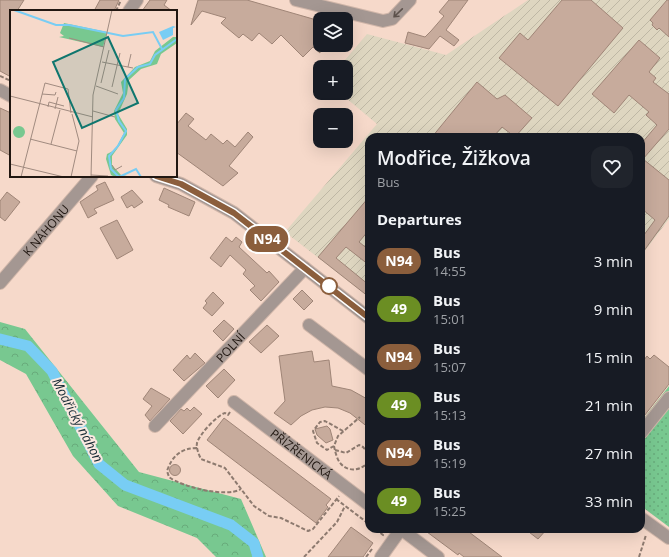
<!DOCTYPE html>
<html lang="en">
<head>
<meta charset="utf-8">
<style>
	:root { --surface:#171b24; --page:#20242c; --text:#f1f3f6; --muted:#9ea1a6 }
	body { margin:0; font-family:"Open Sans",sans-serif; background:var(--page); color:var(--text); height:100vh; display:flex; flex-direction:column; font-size:15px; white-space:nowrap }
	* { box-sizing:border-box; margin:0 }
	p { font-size:13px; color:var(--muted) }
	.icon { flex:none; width:22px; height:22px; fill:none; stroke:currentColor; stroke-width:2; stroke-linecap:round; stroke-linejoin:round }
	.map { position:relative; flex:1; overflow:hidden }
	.sheet { position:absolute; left:365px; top:133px; width:280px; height:400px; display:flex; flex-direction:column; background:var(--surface); border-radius:12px; box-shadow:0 4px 16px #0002 }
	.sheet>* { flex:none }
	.badge { padding:0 8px; border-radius:13px; font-size:14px; line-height:26px }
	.buttons { position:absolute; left:313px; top:12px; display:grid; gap:8px }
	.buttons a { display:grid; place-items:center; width:40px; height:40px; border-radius:8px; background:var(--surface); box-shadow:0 4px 16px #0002; font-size:20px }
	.map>.badge { position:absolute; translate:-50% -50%; box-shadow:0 0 0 2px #fff }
	h2 { padding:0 12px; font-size:15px; line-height:36px }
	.round { display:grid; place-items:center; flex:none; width:42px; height:42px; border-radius:12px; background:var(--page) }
	.overview { display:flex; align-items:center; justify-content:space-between; height:68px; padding:0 12px }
	h1 { font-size:19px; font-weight:600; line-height:30px }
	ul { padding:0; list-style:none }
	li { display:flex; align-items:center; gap:12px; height:48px; padding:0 12px }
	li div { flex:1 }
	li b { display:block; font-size:15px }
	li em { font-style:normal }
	li .badge { min-width:44px; font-weight:700; text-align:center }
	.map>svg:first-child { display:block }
</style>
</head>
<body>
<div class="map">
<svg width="669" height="557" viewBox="0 0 669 557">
	<defs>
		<pattern id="industrial-furrows" width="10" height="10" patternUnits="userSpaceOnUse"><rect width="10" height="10" fill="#ded6c0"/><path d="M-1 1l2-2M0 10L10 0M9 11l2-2" fill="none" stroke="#beb7a4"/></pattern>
		<pattern id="forest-crowns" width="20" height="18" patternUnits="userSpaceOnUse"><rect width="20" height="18" fill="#78c890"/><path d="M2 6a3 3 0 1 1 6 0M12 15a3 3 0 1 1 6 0" fill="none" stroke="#68ab7b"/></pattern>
		<pattern id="garden-dots" width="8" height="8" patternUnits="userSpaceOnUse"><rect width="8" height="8" fill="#78c890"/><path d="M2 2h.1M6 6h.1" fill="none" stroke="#68ab7b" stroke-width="1.8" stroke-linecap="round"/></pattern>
	</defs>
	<rect width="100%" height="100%" fill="#f6d9ca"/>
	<path fill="url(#industrial-furrows)" d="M528,0H669V219L641,256V137H369V297L285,232L377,124L340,93H346V67H339L367,34L446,55Z"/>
	<path fill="url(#forest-crowns)" d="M0,322L25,329L139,472L241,499L266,557H216L197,538L118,506L73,456L26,374L0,360Z"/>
	<path fill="url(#garden-dots)" d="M669,386V527L641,506V422Z"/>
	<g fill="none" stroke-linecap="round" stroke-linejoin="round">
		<path stroke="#78cdf4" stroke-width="11" d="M0,339L28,346L52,371L99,464L125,485L231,525L254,543L258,557"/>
	</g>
	<path fill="#c7ab9c" stroke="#9f8577" d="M0,0H24L17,11H11V77L0,71Z
		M100,0H119L114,11H94Z
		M150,0H167L164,5L172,11H142Z
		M198,0H247L320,21V53L313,47L303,57L281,35L272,44L259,33L252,41L243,34L239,38L221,23L226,18L202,11L191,25Z
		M449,0H468L446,30L459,40L454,46L440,36L429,49L405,43L408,32L425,37L431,31L444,16L439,12Z
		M562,0H591L623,28L558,106L499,58L520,33L528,40Z
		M667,0H669V37L659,28L657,30L652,25L653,23L650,20Z
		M639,40L660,58L649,72L656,78L653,82L669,94V129L643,159L669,180V216L641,255V239L655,220L641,208V144L657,125L646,115L649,112L629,95L614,113L592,94Z
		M477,82L497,99L505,95L532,118L515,137L502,127L493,137H432Z
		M0,108L11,113V156L0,150Z
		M186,113L194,119L188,126L206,140L211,134L223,144L227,140L235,147L248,132L253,137L229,166L238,173L223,186L176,152V125Z
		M105,182L114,200L94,209L97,213L88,218L80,202L98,190L96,186Z
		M164,188L195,202L189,216L168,207L169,205L159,200Z
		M132,190L143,202L134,208L132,205L127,208L121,197Z
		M7,192L20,202L5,221L0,217V201Z
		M369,197V230L359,242L369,250V265L346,247L336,258L369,285V297L318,257Z
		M117,220L133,250L117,259L100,228Z
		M226,237L232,242L236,237L242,242L239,247L267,273L269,271L279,282L261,301L250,290L255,286L243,274L246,270L230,255L221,267L210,258Z
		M302,290L313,301L304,310L293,299Z
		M213,292L224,303L212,316L203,308L207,303L205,301Z
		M224,320L234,329L223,341L213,331Z
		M267,325L279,336L261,353L249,342Z
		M312,351L314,362L329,360L332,386L351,390L369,400V428L350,413L338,408L325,407L312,410L301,416L291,425L274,413L285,401L279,356Z
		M195,353L205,363L184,381L173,370L187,355L190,359Z
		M654,355L669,367V384L641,420V364L647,356L650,359Z
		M224,369L235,380L218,398L206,386Z
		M151,388L170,399L150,421L145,415L152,406L143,399Z
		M194,407L202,414L183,434L170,421L181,409L184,411L187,408L190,411Z
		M224,418L331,499L326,505L328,507L316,523L207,440Z
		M327,426L330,429L333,440L326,443L317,435L315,429Z
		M169.5 470a5.5 5.5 0 1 1 11 0a5.5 5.5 0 1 1-11 0Z
		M351,527L373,543L363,557H328Z
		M423,529H465L502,557H464L459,553L458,555Z
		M525,529H547L538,539Z"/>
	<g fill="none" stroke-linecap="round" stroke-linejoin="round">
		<g stroke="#d0b6a9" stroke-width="14">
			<g id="minor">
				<path d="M296,0L383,21L392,19L410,0"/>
				<path d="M129,11L137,0"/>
				<path d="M0,90L11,96"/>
				<path d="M156,176L181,184L234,213L369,318"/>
				<path id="s1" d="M0,283L92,176"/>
				<path d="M309,325L369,370"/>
				<path id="s2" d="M234,402L369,505"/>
				<path id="s3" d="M155,426L305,268"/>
				<path d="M641,433L669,398"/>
				<path d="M641,518L669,538"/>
				<path d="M401,529L438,557"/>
				<path d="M381,557L401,529"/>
			</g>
		</g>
		<path stroke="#8d7a6f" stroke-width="2" stroke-dasharray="4 2" stroke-linecap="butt" d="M116,11L121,0
			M0,76L11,81
			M230,412L228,415L225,413C217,415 199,435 197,443C196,448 199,455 201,459L225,468L254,506L269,516L281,518L308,531L313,529L339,496
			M343,431L325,421L320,422L313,431L317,443L327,450L334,446L338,436L360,417
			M334,446C335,451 337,460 341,464C349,473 363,470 369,461
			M197,448C181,448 172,456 167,471L169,477C182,487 226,498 241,489
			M335,450L346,453L359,445L363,447L369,454
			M336,499L369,524
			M376,529L383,535L382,536
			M488,529L489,530
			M304,557L337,522L345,506
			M366,557L372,549
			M639,557L646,535"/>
		<use href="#minor" stroke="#a49792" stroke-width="12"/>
	</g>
	<defs><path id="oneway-shaft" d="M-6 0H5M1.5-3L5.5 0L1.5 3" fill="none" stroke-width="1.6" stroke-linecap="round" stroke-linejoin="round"/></defs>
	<use stroke="#5c514b" href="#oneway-shaft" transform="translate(398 13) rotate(136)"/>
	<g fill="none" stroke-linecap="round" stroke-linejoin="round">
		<g stroke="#fff" stroke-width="9">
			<path id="line" d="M156,176L181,184L234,213L369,318"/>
		</g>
		<use href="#line" stroke="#8b5e3c" stroke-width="6"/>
	</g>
	<circle fill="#fff" stroke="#8b5e3c" stroke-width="2" cx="329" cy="286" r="8"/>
	<g text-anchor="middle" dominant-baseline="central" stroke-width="4" stroke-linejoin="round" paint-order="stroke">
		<g font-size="12" fill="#211711" stroke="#fbe9e0">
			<text stroke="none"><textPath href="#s1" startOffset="70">K NÁHONU</textPath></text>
			<text stroke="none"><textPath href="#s3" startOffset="109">POLNÍ</textPath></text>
			<text stroke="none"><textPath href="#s2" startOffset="85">PŘÍZŘENICKÁ</textPath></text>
		</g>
		<g font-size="13" font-style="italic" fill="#182c36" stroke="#fbe9e0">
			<text transform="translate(78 420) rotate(62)">Modřický náhon</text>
		</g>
	</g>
	<g transform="translate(10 10)">
		<rect width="167" height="167" fill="#f6d9ca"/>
		<path d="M163,27H167V33L151,44L147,54L131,59L119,70L117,84L108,104L117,119V125L102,146V155L111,165H117L105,167L101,165L96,149L97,144L105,140L114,123L105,109L104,101L113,83L111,72L125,57L140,51L145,41Z" fill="#78c890"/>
		<path d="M54,13L97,22L93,37L49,27L54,26L50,23ZM3 122a6 6 0 1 1 12 0a6 6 0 1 1-12 0Z" fill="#78c890"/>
		<path d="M163,16L166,17L163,18V25L153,30L149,22Z" fill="#78cdf4"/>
		<path fill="none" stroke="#78cdf4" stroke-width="2" d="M4,0L46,15H59L113,26L143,22L152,39M131,167L126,159L109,167L101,159L99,146L108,136L116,121L109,111L106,100L114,88L115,69L128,57L140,54L145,45L167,29"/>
		<path fill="none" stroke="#a18b80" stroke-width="1" d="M59,28L94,37M92,52L123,58M118,57L121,44M91,73L99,40M86,76L108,84M102,77L110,43M32,84L45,85L46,82M0,86L83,107M38,97L39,92L54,96M45,99L48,87M83,101L105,107M20,129L67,141M41,134L50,100M0,154L54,167M102,155L105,160L112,156M81,165L98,166M11,167L35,73L58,79L61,103M61,167L69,131L62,104M81,167L83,85L102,0"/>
		<path fill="#0f766e" fill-opacity="0.15" stroke="#0f766e" stroke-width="2" d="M98,27L128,93L72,118L43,52Z"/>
		<rect width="167" height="167" fill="none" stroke="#211711" stroke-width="2"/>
	</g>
</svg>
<div class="buttons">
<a><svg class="icon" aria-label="layers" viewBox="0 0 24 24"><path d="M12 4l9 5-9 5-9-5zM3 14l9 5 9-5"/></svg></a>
<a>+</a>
<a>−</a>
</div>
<b class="badge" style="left:267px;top:239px;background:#8b5e3c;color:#fff">N94</b>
<section class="sheet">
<div class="overview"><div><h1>Modřice, Žižkova</h1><p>Bus</p></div><a class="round"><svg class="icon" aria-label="heart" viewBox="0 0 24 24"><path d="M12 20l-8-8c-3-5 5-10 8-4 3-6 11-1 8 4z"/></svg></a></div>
<h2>Departures</h2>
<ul>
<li><span class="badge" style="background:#8b5e3c;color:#fff">N94</span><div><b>Bus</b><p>14:55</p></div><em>3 min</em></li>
<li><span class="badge" style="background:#6b8e23;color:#fff">49</span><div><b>Bus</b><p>15:01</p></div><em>9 min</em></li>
<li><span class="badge" style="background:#8b5e3c;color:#fff">N94</span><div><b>Bus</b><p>15:07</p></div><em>15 min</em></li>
<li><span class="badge" style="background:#6b8e23;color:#fff">49</span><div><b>Bus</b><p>15:13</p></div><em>21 min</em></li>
<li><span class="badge" style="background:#8b5e3c;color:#fff">N94</span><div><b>Bus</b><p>15:19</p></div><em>27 min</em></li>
<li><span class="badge" style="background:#6b8e23;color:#fff">49</span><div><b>Bus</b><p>15:25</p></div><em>33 min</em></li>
</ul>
</section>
</div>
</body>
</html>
